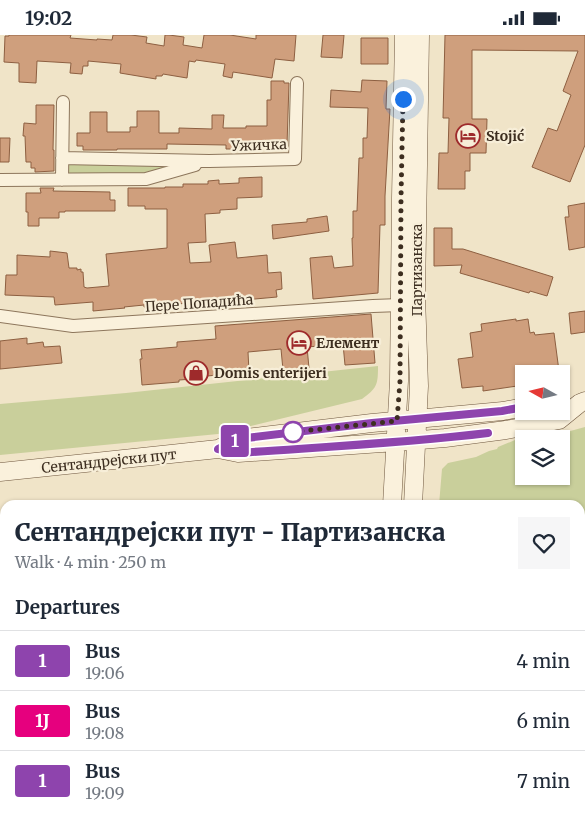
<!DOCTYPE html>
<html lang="en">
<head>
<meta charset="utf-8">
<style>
	:root { --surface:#fff; --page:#f6f6f7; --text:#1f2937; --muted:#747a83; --line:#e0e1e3 }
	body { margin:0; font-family:Merriweather,serif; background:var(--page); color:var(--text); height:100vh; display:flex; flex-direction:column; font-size:19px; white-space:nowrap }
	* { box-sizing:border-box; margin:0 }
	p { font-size:16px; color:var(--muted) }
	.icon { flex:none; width:28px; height:28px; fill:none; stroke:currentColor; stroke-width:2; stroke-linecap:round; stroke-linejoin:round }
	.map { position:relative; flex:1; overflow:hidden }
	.side { position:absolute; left:0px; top:465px; width:585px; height:320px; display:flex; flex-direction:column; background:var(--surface); border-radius:15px 15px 0 0; box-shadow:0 1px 4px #0004 }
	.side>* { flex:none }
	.badge { padding:0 10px; border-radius:4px; font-size:18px; line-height:32px }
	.needle { width:32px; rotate:278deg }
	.buttons { position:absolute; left:515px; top:330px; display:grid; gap:10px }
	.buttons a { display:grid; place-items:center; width:55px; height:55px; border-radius:0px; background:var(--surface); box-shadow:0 1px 4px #0004; font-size:25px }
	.you { position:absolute; width:25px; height:25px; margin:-12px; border:4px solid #fff; border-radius:50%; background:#1a73e8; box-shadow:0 0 0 8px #1a73e833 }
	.map>.badge { position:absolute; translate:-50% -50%; box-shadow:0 0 0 2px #fff }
	h2 { padding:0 15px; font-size:19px; line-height:45px }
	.round { display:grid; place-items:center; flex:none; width:52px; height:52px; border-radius:0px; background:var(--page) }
	.headline { display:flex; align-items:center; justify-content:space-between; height:85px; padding:0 15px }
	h1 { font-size:24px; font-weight:800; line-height:38px }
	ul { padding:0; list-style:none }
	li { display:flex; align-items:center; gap:15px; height:60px; padding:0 15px; border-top:1px solid var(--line) }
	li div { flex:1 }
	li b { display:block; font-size:19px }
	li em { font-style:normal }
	li .badge { min-width:55px; font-weight:700; text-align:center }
	.status { display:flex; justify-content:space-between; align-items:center; height:35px; padding:0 25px; background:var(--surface); direction:ltr }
	.status svg { height:14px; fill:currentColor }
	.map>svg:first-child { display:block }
</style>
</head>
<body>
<div class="status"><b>19:02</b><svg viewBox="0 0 49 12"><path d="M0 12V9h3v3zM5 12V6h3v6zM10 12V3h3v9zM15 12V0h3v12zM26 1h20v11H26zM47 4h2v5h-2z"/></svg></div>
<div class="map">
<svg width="585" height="785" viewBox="0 0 585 785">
	<rect width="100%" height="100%" fill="#f0e4c8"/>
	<path fill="#c9cf9b" d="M66,126L191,129L146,141H65Z
		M378,331C378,350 377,353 362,364L218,399L0,420V369L126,358Z
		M585,392V634L580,632V470H439L442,434L448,428L476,422L489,416L497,414L498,412L515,405L524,407V441H561V404H541Z
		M5,532V616H0V533Z"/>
	<path fill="#bfc49a" d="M580,661L585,663V785H309L314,780H580Z"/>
	<path fill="#cf9f7d" stroke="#8d5f41" d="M9,0H71L70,3L97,5V4L112,5L113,0H131L147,2L146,8L164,11L165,0H169L184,2L183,10L202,13L204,0H230L256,4V0H296L294,26L275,24L272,43L233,37L232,43L223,41L225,29L196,25L195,27L189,26L187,43L163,39L162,41H156V44L120,38L121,29L88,26V31H83L82,39L70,38L71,28L37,26L36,48L19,47V28L4,27L5,1H9Z
		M323,0H344L342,23L321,22Z
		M445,0H585V110L570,147L532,132L548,93L557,96L571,60L563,56L578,16L472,15V84H487L486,118H470V136H465V154H438L439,118H448L449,83H443Z
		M361,3H388V29H361Z
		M362,45L387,46L386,74H390L385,161V190H380L378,258L313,264L310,223L332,221L334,233L353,231L352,203H353V176H357L359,123H363V103H367L368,73L330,72L331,55L361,57Z
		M271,46H284V48H289L287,110H242V114H226V110L167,109V114H117V115H83V111H77V98H90V77H107V97H130V92H137V76H159V98H179V93L212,94V80H224L223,93H246V91H267V65H271Z
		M36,70H54L53,115H54V136L35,137V133H31V127H26L25,101H23L24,88L36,89Z
		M0,103H10L9,127H0Z
		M262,142V162L237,163V174L220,175V178L205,179L206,207L188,208L190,228L211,227L209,210L235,207L237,223L267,220L268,238L281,237L282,254L276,255L277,262L244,265V263L144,272V270L124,272L125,273L93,276V267L55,270L54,262L5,260L6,240H17V220L50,222V216L67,218L69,233H77V235L81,234V237H83L84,252L87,253L109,251L106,219L167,213V174H145V171H128V153H165V152H183V149H208V146L219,145V149L239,148V143Z
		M40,153H54L53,156L110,157V165H115V176H65V177H59V183H39V191H28V177H26V158H41Z
		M585,168V212L569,215L565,182H569L568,171Z
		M327,181L329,196L273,204L272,190L307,187V184Z
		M434,193H452V214H463L553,242L547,261L530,256L529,258L460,238L462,230L434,231Z
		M585,276V297L571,299L569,278Z
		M371,279L375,328L345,330L343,309L307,312L309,333L283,335L281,314L248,317L249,337L207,341V343L179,345V347L142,350L140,324H142L141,315L177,312V307L216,304L215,291Z
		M516,284V286L528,284L530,298L534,297L535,300L554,298L559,336L540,339H524V350L483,356V351L462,353L458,324L473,322L470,298L482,296L481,289Z
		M27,303V309L43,307L44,312L60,311L62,328L0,334V306Z"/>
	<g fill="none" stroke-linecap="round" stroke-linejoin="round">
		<g stroke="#8d765c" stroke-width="14">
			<path id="street" d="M62,123L209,126L295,124L297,48
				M0,145L146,144L195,130
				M62,145L63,67
				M0,281L73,291L373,271L400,270
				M580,640L585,642"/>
		</g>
		<g stroke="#6f573f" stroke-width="19">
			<path id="secondary" d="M218,414L238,404L372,388L503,376L524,372
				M0,437L218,414L238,418L396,407L445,403L506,395L559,385L580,368L585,366
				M392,470L399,346L401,163L404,0
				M413,470L419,351L416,261L420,0
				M256,785L260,780
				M276,785L280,780"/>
		</g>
		<use href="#street" stroke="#faf1dc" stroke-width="12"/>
		<use href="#secondary" stroke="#faf1dc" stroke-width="18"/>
	</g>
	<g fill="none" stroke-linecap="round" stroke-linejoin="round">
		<g stroke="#fff" stroke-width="11">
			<path id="line" d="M488,398C405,408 321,412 238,418L218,414L238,404L372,388L502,376L524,372"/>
		</g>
		<use href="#line" stroke="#8e44ad" stroke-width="8"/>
		<path stroke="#3d2e20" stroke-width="5" stroke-dasharray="0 9" d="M293,397L397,386L400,346L401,163L403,64"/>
	</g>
	<defs>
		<g id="hotel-ring" transform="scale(1.25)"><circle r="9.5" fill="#f7eed8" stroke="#9e2a2b" stroke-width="1.5"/><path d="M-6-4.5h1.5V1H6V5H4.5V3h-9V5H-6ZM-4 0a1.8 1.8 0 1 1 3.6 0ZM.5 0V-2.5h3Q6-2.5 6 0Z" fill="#9e2a2b"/></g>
		<g id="shop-ring" transform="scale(1.25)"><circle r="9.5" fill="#f7eed8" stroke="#9e2a2b" stroke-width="1.5"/><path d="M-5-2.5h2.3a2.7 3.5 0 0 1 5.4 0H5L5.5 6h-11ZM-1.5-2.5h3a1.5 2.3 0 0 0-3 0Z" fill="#9e2a2b"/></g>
	</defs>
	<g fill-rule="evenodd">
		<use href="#hotel-ring" x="468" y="101"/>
		<use href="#hotel-ring" x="299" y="308"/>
		<use href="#shop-ring" x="196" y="338"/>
	</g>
	<circle fill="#fff" stroke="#8e44ad" stroke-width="2.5" cx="293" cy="397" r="10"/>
	<g text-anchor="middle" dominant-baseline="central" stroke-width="4.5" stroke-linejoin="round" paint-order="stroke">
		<g font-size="14" font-weight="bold" fill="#3d2e20" stroke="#f7eed8" text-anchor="start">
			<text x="486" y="101">Stojić</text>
			<text x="316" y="308">Елемент</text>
			<text x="214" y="338">Domis enterijeri</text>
		</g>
		<g font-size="14" fill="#3d2e20" stroke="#f7eed8">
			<text transform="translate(259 110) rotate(-2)">Ужичка</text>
			<text transform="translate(417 235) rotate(-90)">Партизанска</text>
			<text transform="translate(199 268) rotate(-4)">Пере Попадића</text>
			<text transform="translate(109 426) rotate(-6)">Сентандрејски пут</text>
		</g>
	</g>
</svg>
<div class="buttons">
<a><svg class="needle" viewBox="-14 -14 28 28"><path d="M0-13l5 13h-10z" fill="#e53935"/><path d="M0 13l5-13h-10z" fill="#747a83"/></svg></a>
<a><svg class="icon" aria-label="layers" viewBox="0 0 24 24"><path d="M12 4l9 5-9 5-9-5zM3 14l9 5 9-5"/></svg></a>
</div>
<div class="you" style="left:403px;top:64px"></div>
<b class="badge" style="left:235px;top:406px;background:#8e44ad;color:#fff">1</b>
<section class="side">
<div class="headline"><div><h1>Сентандрејски пут - Партизанска</h1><p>Walk · 4 min · 250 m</p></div><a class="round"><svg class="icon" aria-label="heart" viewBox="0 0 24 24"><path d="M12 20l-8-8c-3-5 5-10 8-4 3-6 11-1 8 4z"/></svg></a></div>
<h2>Departures</h2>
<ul>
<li><span class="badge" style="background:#8e44ad;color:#fff">1</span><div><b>Bus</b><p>19:06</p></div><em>4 min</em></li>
<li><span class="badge" style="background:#e6007e;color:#fff">1J</span><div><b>Bus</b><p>19:08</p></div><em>6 min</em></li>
<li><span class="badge" style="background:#8e44ad;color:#fff">1</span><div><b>Bus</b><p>19:09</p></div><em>7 min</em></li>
</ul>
</section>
</div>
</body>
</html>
